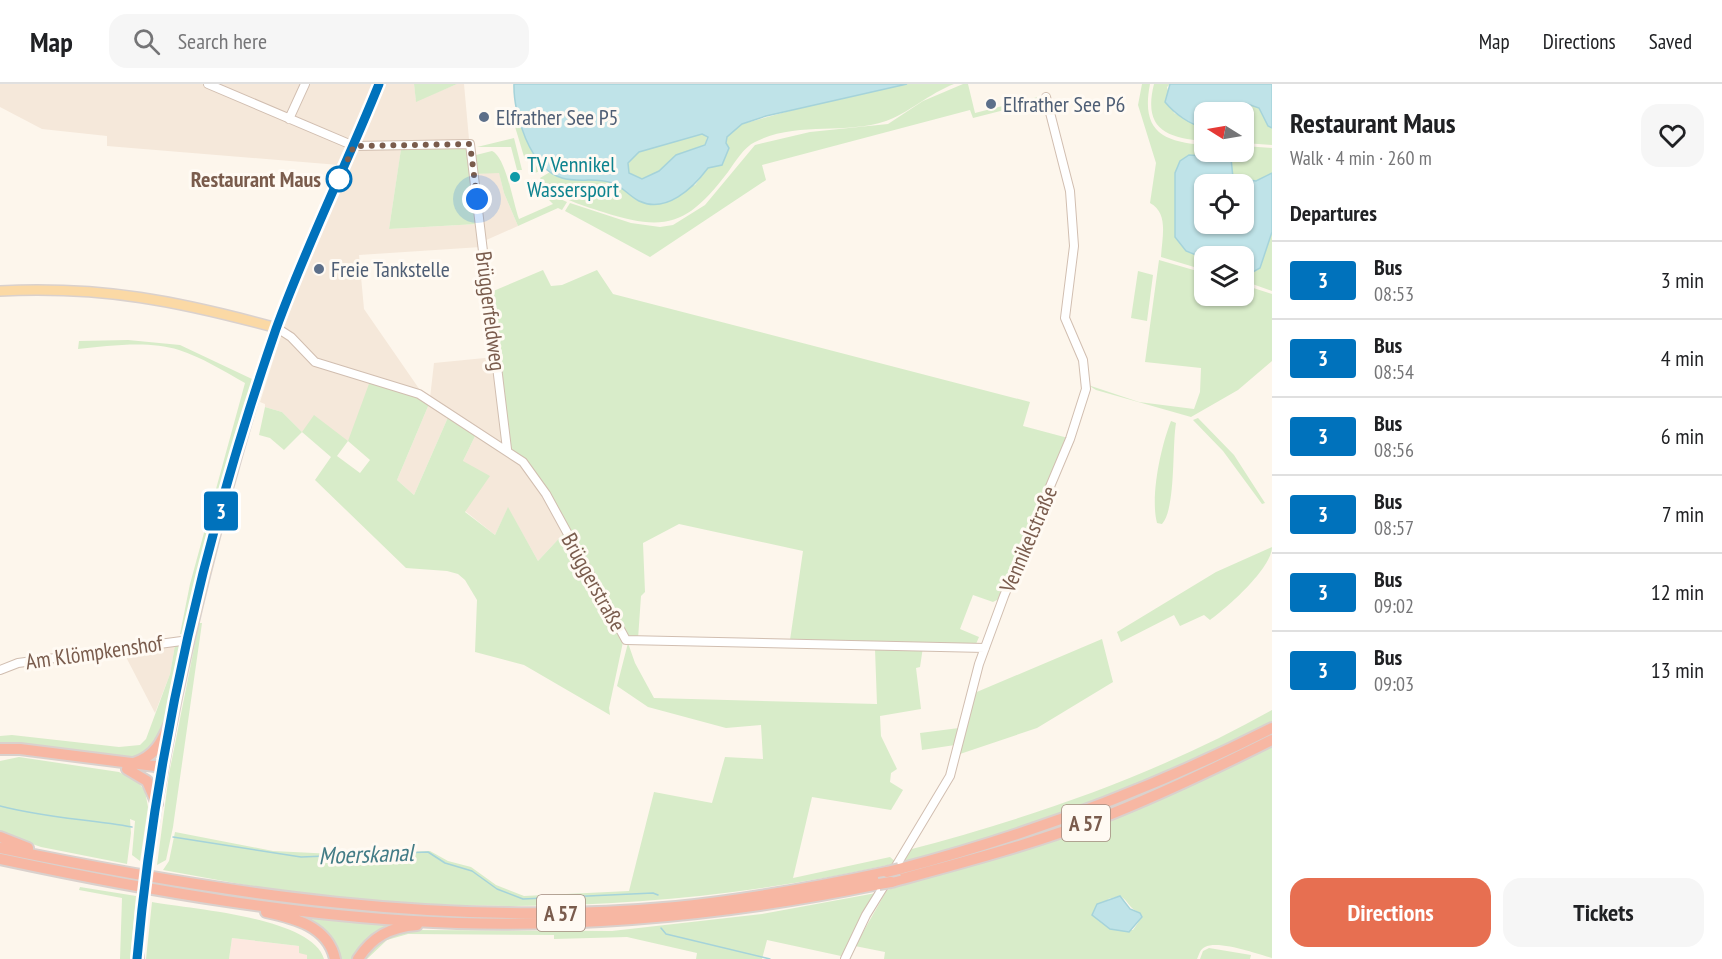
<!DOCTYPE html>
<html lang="en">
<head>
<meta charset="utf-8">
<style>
	:root { --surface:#fff; --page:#f6f6f6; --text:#202124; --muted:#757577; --line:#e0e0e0; --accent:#e76f51 }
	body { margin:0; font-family:"PT Sans Narrow",sans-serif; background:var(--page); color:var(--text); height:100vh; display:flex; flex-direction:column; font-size:22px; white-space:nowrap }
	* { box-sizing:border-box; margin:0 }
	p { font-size:20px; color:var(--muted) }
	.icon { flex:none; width:33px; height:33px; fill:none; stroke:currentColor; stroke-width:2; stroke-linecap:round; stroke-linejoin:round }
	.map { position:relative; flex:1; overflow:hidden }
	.drawer { display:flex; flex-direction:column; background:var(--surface); width:450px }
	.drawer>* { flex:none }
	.badge { padding:0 12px; border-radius:4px; font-size:21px; line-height:39px }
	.needle { width:39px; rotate:281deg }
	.fabs { position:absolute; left:1194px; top:18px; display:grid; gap:12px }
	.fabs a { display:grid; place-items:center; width:60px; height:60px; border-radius:12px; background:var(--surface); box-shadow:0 2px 4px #0004; font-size:30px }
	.you { position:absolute; width:30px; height:30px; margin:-15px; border:4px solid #fff; border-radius:50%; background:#1a73e8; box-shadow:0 0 0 9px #1a73e833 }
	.map>.badge { position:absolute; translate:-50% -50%; box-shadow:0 0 0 3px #fff }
	h2 { padding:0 18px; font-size:22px; line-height:54px }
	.round { display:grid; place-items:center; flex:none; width:63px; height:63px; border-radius:18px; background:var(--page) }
	.head { display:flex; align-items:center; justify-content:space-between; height:102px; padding:0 18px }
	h1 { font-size:28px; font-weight:700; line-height:45px }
	.button { display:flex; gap:12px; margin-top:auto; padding:12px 18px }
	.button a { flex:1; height:69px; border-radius:18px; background:var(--accent); color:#fff; font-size:24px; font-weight:700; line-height:69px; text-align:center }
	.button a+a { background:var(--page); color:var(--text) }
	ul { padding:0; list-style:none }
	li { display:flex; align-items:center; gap:18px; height:78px; padding:0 18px; border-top:2px solid var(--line) }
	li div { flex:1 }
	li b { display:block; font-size:22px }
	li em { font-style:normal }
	li .badge { min-width:66px; font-weight:700; text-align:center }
	header { display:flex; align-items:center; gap:36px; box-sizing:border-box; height:84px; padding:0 30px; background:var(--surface); border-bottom:2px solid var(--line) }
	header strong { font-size:28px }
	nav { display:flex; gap:33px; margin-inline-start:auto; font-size:21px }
	.search { width:420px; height:54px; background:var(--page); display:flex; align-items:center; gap:15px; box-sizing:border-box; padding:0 21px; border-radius:18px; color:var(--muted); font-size:22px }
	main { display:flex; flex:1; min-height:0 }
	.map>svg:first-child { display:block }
</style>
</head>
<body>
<header>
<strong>Map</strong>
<div class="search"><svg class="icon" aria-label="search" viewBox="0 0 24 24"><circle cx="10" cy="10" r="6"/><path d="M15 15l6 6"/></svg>Search here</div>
<nav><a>Map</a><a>Directions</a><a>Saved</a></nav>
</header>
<main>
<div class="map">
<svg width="1272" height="875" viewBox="0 0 1272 875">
	<rect width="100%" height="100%" fill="#fdf6ec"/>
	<path fill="#f5e8da" d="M0,0H414L416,17L457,0H464L469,55L402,59L389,145L477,140L481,163L359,171L364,225L422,309L348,357L302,348L282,328L265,323V320L260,318L284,242L315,160L348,85L339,81L107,62V52L42,45L0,23Z
		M499,88L504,109L518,142L484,157L475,90Z
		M495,273L505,357L501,359L430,314L434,279Z
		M429,320L449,331L414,411L397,396Z
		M477,348L511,371L530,390L565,448L538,477L508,424L495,451L465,427L463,377Z
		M175,561L170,590L155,629L126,573L141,569V565Z"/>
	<path fill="#fde8e0" d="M232,854L299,862L307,871V875H229Z"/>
	<path fill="#d8ecc9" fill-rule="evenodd" d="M414,0H457L416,18Z
		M954,0C930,9 907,30 886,37C844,51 796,37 755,58C744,63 735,78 728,88C688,140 667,149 603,128C581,121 555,114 540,94L550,88C569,99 590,93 611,98C621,101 631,111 639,117L695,101L708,84L722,81L729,64L726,59L727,53L742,40L829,16L907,0Z
		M963,0H968L975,29L1042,12L1044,16L973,34L970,26L762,81L766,96L650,173L565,127L570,119L631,139L660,143L673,141L705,121L755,61L810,48L888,40L923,17Z
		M1142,0H1150C1141,46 1161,58 1204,61V68H1244V62L1272,64V89L1256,97L1233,94L1230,74L1177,123L1175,152L1204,174V186L1161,173C1162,153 1169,129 1150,119L1156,79L1138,21Z
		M1154,0H1170L1167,3L1174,29C1184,33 1194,42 1204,43V57C1165,54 1143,44 1154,0Z
		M1245,19L1259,24L1268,42L1272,44V61L1244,59V28H1232Z
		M519,35C523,53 533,71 546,84L535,89L527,76H525L513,36Z
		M702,50L707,53L705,61L676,71L659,87L642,95L629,89L627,82C637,58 678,55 702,50Z
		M514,54L522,86H517L511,63H477Z
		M401,65H467L477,140L389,145Z
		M492,67C506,73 513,119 519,135L553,120L535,102H531L530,97L537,96L556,113L567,118L562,126L558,124L518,142L504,109L499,89L475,90L473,78L476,71Z
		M1272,148V207L1244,197V185L1253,188L1260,184Z
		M1159,176L1204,189V212H1244V201L1272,210V277L1238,306L1191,333L1096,306L1088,301L1139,318L1194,325L1200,308L1201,284L1145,278Z
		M543,186L551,202L562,201L597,186L613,210L1030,318L1023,342L1068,354L1001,514L993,518L973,511L960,545L979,553L976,560L790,556L803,467L679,440L643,459L645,508L641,512L638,555L629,553L623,546L537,392L509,364L491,208Z
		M1138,187L1153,191L1147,237L1131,234Z
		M128,256L180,261L252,295L185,550H180L190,500L245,299C224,287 201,273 179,266C148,256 109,262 78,265L79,257Z
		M370,297L416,311L429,320L397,396L414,411L449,331L477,348L463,377L490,392L465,428L495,451L508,423L538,477L565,448L623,558L609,624L610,631L524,581L475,568L477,516L465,496L458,490L447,487L406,484L315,396L331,373L302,348L284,366L270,354L259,351L265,323L282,328L302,348L314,331L348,357ZM348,357L370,376L360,389L337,372Z
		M1198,334L1234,371L1265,419L1262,420L1223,367L1193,336Z
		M1171,337L1176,339C1172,362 1176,425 1162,440L1157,439C1150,412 1161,362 1171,337Z
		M1272,463C1272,484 1227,524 1210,536L1204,531L1180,542L1174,531L1121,558L1117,548L1216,488Z
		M199,539H202L173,743L166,776L157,781L169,690Z
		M1102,555L1113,598L1037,644L960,670L972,610Z
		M628,559L635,579L654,614L877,620L875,565L923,563L920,583L916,584L921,625L880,632L881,652L897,685L891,689L890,698L903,706L891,726L812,713L793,794L890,773L897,779C690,826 481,834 270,805C235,800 199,792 163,786L169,777L175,748L273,767L334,770L430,767L448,777L471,783L496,801L524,812L629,807L654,708L712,719L725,673L763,675L761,641L726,644L648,623L617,602Z
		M182,560C177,585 168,653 147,668C143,671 136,673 130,675L0,661V652L12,651L119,663L140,661L146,655L170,590L175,561Z
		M1272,626V637C1151,698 1032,744 901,778L908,766C1034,733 1158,690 1272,626Z
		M959,644L955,661L922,666L920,649Z
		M1272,660V874C1257,870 1219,856 1205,863C1200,865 1199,871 1197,875H884L885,868L855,862L887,806L973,781ZM1120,812C1129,817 1128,824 1140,829L1142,833L1133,846L1110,845L1104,840L1108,815Z
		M19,673L119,688L138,698L145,707L148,723L140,777L132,771L135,737L130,735L131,749L127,780L41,763L0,749V677Z
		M80,803L136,812L130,875H120L122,814L79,806Z
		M876,809L841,872L767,856L762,875H696L697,869L627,853L554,855V851L408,850L387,856L367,875H362L389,851L413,846L612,847L762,830Z
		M152,818C190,825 312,833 324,875H307V871L299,869V862L232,854L229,875H146Z
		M287,830L398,841L356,875H336L335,867Z
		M1209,864L1251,871L1250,875H1200L1203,867Z"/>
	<path fill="#bfe3e8" stroke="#a5d3da" stroke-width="1.5" fill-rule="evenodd" d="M514,0H907L766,32L742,40L727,53L726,59L729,64L722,81L708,84C693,104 666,130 639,117C629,112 622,102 612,99C595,93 578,99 562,94C530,85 513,29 514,0ZM702,50L708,53L705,61L676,71L659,87L642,95L629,89L628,79L639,68Z
		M1170,0H1272V44L1268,42L1259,24L1245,19L1232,28H1204V43C1191,42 1174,29 1165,18Z
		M1189,71L1231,74L1233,94L1256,97L1272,89V148L1260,184L1253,188L1244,185V172L1201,173L1186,167L1175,153V89L1180,77ZM1244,100V140H1204V100Z
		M1120,812L1130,825L1140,829L1142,833L1129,848L1110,845L1092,831L1097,820Z"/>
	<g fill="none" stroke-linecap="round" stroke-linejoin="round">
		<path stroke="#a5d3da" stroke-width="1.5" d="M0,722C44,734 88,735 132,743
			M173,753L301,773L428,768L445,779L472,787L497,805L523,815L653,809L658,811
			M661,844L666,850L770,875"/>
		<g stroke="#d1beb0" stroke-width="10">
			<path id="minor" d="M208,0L354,62L470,60L507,365
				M289,35L305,0
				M277,244L291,253L315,278L419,310L523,378L546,410L626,556L985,564
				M0,586L18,579L189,556
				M893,787L950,692L979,580L1004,512L1070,355L1086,305L1083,276L1065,234L1074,162L1070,107L1046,13
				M845,875L866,831L887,797"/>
		</g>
		<g stroke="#dad1cd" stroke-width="12">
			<path id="major" d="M0,207C103,202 178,217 277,244
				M149,771C168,643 196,519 231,394C245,344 259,292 277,243C307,160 346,81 379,0
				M137,875L142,827"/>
		</g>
		<g stroke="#dad1cd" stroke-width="14">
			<path id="highway" d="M0,665H20L155,682L162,686
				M134,679C156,672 162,657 171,637
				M127,685L147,697L157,720
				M0,753L28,764
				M0,764C222,810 449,844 676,823C747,816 817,803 887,788
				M0,775C149,807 304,834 457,839C599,843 739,829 879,800
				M899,785C1029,751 1152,705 1272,644
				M891,798C961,779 1033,760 1101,734C1160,711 1216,684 1272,656
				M266,828C294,834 328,842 335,875
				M138,871V875
				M358,875C372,853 390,843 417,841"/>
		</g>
		<use href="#minor" stroke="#fff" stroke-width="8"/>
		<use href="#major" stroke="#fbd9a5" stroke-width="9"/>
		<use href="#highway" stroke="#f7b7a3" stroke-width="10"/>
		<g stroke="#dad1cd" stroke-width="12" stroke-linecap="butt">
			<path id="major-bridge" d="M142,827L149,771"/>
		</g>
		<g stroke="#dad1cd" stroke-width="14" stroke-linecap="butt">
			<path id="highway-bridge" d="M887,788L899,785
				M879,800L891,798"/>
		</g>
		<use href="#major-bridge" stroke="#fbd9a5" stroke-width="9"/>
		<use href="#highway-bridge" stroke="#f7b7a3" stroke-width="10"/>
	</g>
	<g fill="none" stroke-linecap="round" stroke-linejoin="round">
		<g stroke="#fff" stroke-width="14">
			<path id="line" d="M137,875C156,662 206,447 276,245C306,162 346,82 379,0"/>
		</g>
		<use href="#line" stroke="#0072bc" stroke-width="9"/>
		<path stroke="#7a5c4d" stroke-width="6" stroke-dasharray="0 10.8" d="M339,95L354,62L470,60L477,115"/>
	</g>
	<g fill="#5c6f8a" stroke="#fffaf3" stroke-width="2">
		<circle cx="991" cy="20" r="6"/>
		<circle cx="484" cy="33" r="6"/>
		<circle cx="319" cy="185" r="6"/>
	</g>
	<circle fill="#0f9aa8" stroke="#fffaf3" stroke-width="2" cx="515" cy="93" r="6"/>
	<circle fill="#fff" stroke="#0072bc" stroke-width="3" cx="339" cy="95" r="12"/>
	<g text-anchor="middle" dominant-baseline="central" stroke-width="6" stroke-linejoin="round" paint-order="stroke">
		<g fill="#fffaf3" stroke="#a28b7f" stroke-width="1.5">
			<rect x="1062" y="721" width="48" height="36" rx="4.5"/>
			<rect x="537" y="811" width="48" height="36" rx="4.5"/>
		</g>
		<g font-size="21" font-weight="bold" fill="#7a5c4d">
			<text x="1086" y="739">A 57</text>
			<text x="561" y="829">A 57</text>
		</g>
		<g font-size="22" fill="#4e5e75" stroke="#fffaf3" text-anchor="start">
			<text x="1003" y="20">Elfrather See P6</text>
			<text x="496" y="33">Elfrather See P5</text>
			<text x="331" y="185">Freie Tankstelle</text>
		</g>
		<g font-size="22" fill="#0d838f" stroke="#fffaf3" text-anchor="start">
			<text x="527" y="80">TV Vennikel<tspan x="527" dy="25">Wassersport</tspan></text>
		</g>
		<g font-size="22" font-weight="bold" fill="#7a5c4d" stroke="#fffaf3" text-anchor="end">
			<text x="321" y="95">Restaurant Maus</text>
		</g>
		<g font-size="22" fill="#7a5c4d" stroke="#fffaf3">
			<text transform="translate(491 227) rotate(83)">Brüggerfeldweg</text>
			<text transform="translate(1028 455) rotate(-67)">Vennikelstraße</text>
			<text transform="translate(594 498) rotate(61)">Brüggerstraße</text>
			<text transform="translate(94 568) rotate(-8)">Am Klömpkenshof</text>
		</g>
		<g font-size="24" font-style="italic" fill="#437c86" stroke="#fffaf3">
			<text transform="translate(366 770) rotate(-2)">Moerskanal</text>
		</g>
	</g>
</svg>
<div class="fabs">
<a><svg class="needle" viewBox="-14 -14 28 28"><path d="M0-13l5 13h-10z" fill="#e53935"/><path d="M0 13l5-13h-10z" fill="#757577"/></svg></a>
<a><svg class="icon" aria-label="locate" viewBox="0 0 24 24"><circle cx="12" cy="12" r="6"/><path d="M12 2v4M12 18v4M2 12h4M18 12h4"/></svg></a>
<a><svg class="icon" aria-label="layers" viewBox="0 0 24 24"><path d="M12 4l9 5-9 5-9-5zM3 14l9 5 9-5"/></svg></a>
</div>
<div class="you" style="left:477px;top:115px"></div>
<b class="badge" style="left:221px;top:427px;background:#0072bc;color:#fff">3</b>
</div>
<section class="drawer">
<div class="head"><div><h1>Restaurant Maus</h1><p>Walk · 4 min · 260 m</p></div><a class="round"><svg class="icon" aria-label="heart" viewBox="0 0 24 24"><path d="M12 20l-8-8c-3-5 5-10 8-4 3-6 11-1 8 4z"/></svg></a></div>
<h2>Departures</h2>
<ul>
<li><span class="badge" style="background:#0072bc;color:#fff">3</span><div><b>Bus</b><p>08:53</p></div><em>3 min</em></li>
<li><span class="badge" style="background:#0072bc;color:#fff">3</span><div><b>Bus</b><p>08:54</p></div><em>4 min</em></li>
<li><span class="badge" style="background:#0072bc;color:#fff">3</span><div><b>Bus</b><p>08:56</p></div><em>6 min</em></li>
<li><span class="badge" style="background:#0072bc;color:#fff">3</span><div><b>Bus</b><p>08:57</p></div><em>7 min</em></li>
<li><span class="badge" style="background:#0072bc;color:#fff">3</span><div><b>Bus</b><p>09:02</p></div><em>12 min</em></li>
<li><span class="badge" style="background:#0072bc;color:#fff">3</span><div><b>Bus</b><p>09:03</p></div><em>13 min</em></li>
</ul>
<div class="button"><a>Directions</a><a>Tickets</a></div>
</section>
</main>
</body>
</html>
